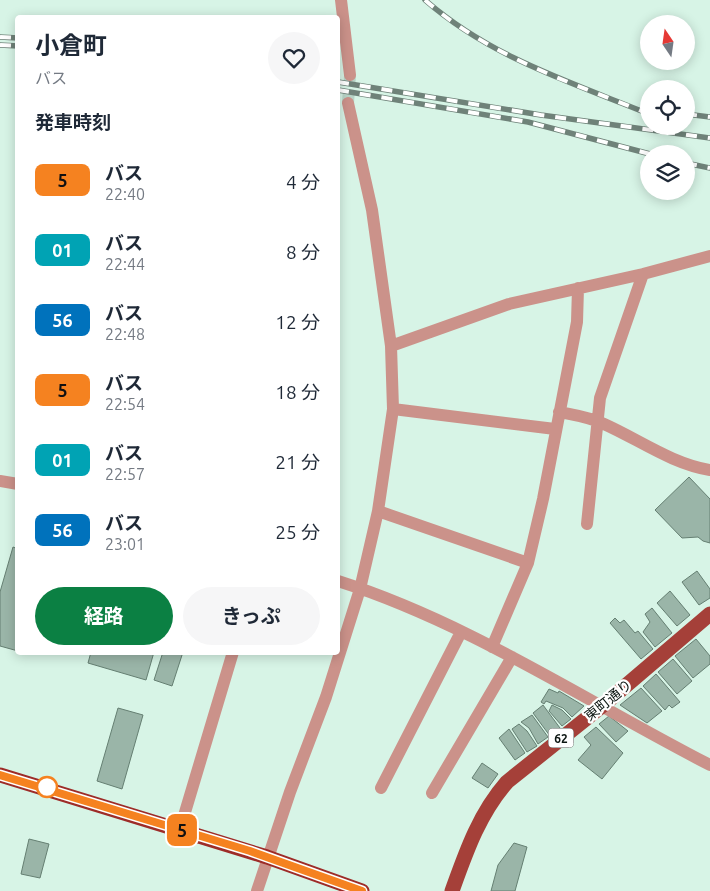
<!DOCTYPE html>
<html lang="ja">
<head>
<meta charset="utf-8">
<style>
	:root { --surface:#fff; --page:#f6f6f7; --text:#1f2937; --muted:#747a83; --accent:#0b8043 }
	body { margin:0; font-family:Ubuntu,"Noto Sans JP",sans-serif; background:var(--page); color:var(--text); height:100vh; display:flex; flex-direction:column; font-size:19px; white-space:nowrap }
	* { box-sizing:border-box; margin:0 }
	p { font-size:16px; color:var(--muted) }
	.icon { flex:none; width:28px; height:28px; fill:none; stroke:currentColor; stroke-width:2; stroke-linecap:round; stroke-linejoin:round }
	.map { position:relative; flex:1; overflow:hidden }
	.side { position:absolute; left:15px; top:15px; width:325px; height:640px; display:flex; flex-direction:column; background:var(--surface); border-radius:5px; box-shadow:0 2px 12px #0003 }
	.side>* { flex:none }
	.badge { padding:0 10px; border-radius:8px; font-size:18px; line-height:32px }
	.needle { width:32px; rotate:347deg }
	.controls { position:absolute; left:640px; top:15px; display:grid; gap:10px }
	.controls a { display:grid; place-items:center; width:55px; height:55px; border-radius:50%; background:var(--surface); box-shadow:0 2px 12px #0003; font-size:25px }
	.map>.badge { position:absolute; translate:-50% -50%; box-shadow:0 0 0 2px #fff }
	h2 { padding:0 20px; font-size:19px; line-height:45px }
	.round { display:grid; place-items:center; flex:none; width:52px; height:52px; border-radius:26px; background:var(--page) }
	.summary { display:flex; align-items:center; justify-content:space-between; height:85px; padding:0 20px }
	h1 { font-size:24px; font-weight:700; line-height:38px }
	.button { display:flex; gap:10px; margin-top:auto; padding:10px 20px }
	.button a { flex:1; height:58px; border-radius:30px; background:var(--accent); color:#fff; font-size:20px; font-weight:700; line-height:58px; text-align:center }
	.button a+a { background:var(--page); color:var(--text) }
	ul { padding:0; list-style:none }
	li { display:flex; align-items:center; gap:15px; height:70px; padding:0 20px }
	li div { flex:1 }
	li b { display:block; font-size:19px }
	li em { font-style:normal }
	li .badge { min-width:55px; font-weight:700; text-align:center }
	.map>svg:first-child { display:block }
</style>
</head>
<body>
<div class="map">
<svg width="710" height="891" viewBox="0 0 710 891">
	<rect width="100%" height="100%" fill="#d7f4e6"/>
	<path fill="#9ab5a8" stroke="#657f72" d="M689,477L710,499V543L703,541L698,537L682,538L655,510Z
		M13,547L18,549V651L0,646V592Z
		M697,571L710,589V598L699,605L682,582Z
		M670,591L690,615L677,626L657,603Z
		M652,608L672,633L655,647L643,632L650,622L645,614Z
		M615,618L620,623L624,620L635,633L638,631L653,649L641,659L610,623Z
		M696,639L710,656V664L693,678L675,656Z
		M91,652H154L146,680L88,663Z
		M163,652H183L172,686L154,680Z
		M673,659L692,681L677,694L658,672Z
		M656,674L680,702L672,708L669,705L665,710L643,686Z
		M641,688L662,711L647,723L620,705Z
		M549,689L558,693L559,691L584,706L572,717L563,708L546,701L544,704L541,702Z
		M543,705L560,728L550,736L533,713Z
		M552,705L562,710L571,719L562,726L549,711Z
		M118,708L143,715L122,789L97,781Z
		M532,715L548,737L538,744L529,728L521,722Z
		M609,716L628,731L616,742L599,724Z
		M519,724L527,731L537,746L527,752L512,729Z
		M596,727L623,753L602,779L578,760L591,745L584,737Z
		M509,729L525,753L515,760L499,738Z
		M482,763L498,774L488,788L472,778Z
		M29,839L49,844L40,878L21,874Z
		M514,843L527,847L515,891H491L498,865Z"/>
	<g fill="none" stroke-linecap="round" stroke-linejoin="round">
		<path stroke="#b8d3c6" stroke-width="12" stroke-dasharray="12 6" stroke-linecap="butt" d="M348,103L350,75"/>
		<path stroke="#cb928a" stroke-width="12" d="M341,0L350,75
			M391,346L509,304L643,274L710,256
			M393,409L555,429
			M559,412C574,415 589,417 604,424C638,439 672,464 710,470
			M0,481L18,484
			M378,511L528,563
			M587,524L600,398L643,274
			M338,581C470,623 587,702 710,765
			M492,647L528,563L543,499L577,322L578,288
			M381,788L461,632
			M432,793L512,657
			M180,829L233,652
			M257,891L290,792L326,697L360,589L378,511L393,409L391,346L372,210L348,103"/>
		<path stroke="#a54039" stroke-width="15" d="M452,891C466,852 479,814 507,782L602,706L710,614"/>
		<path stroke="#9d2c28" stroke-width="15" d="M0,775L267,857L362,891"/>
		<g stroke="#6f8279" stroke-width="5.5">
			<path id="rail" d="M425,0C490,57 570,82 649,114
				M0,37L18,38
				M0,45L18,46
				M338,82L541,115L710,138
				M338,90L528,122L650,154
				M686,114L710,117
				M686,163L710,168"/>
		</g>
		<use href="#rail" stroke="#fff" stroke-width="4" stroke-dasharray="11" stroke-linecap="butt"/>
	</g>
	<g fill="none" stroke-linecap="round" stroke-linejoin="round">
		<g stroke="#fff" stroke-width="11">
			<path id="line" d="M0,775L250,851L362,891"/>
		</g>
		<use href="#line" stroke="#f58220" stroke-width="8"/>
	</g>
	<circle fill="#fff" stroke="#f58220" stroke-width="2.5" cx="47" cy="787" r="10"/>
	<g text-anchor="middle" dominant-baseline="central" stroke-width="4.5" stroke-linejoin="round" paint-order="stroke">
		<rect fill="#fff" stroke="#545b58" stroke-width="1" x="548.5" y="728.5" width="25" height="19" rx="4"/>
		<g font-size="12" font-weight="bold" fill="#0b1511">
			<text x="561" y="738">62</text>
		</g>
		<g font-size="14" fill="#0b1511" stroke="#fff">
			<text transform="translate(608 700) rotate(-39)">東町通り</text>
		</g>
	</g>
</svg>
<div class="controls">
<a><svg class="needle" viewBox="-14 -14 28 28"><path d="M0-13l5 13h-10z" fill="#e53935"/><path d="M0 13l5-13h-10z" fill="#747a83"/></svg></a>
<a><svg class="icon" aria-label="locate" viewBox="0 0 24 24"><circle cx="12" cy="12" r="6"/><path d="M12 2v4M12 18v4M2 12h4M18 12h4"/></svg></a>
<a><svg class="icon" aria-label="layers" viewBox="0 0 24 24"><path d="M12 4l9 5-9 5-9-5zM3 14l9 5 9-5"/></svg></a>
</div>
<b class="badge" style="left:182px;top:830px;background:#f58220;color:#111">5</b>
<section class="side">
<div class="summary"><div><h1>小倉町</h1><p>バス</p></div><a class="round"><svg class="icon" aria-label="heart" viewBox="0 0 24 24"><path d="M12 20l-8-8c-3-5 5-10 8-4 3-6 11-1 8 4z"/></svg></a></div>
<h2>発車時刻</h2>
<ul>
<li><span class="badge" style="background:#f58220;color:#111">5</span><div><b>バス</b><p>22:40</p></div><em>4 分</em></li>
<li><span class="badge" style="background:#00a3b4;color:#fff">01</span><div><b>バス</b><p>22:44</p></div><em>8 分</em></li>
<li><span class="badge" style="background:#0072bc;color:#fff">56</span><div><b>バス</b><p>22:48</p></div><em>12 分</em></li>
<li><span class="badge" style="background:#f58220;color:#111">5</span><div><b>バス</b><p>22:54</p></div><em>18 分</em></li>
<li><span class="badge" style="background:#00a3b4;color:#fff">01</span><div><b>バス</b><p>22:57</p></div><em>21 分</em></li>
<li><span class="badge" style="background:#0072bc;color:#fff">56</span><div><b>バス</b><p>23:01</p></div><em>25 分</em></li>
</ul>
<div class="button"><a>経路</a><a>きっぷ</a></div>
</section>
</div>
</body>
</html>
